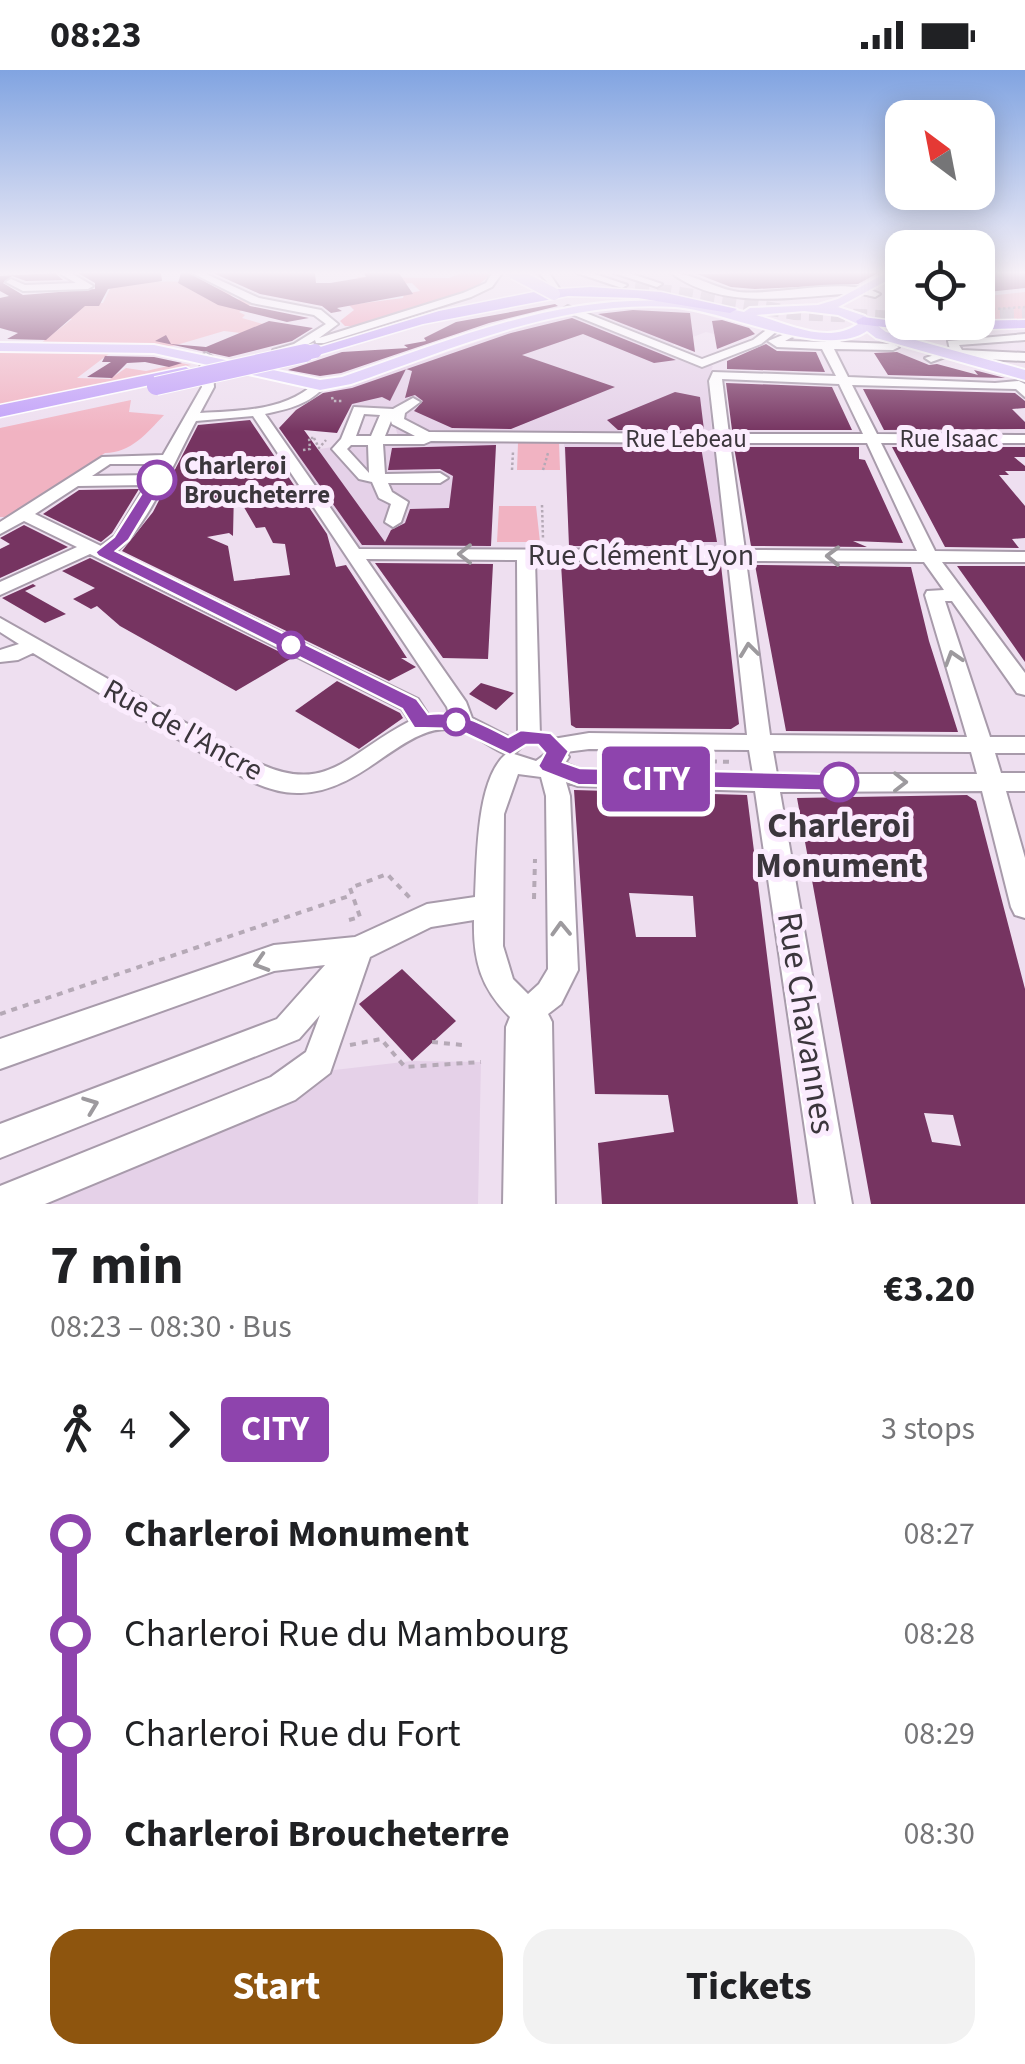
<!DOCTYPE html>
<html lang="en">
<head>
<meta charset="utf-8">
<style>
	:root { --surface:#fff; --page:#f2f2f2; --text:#202124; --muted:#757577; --accent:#8e550e }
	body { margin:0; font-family:"Source Sans 3",sans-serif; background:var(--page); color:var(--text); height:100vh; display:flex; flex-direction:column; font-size:38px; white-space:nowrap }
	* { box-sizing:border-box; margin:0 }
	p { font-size:32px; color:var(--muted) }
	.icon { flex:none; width:55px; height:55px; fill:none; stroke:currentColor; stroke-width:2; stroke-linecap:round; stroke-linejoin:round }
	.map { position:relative; height:1134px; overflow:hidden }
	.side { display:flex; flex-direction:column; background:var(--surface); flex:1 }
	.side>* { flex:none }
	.badge { padding:0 20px; border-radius:8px; font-size:35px; line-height:65px }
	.needle { width:65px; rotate:328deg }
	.buttons { position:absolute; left:885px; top:30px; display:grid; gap:20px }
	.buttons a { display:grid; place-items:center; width:110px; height:110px; border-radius:20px; background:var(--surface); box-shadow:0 5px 25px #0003; font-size:50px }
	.map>.badge { position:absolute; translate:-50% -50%; box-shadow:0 0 0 5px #fff }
	.legs { display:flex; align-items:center; gap:15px; height:110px; padding:0 50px; font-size:32px }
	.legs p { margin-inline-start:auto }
	.head { display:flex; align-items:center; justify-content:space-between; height:170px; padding:0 50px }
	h1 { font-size:55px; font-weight:700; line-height:75px }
	.cta { display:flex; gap:20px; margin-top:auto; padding:20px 50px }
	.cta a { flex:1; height:115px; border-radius:30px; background:var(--accent); color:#fff; font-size:40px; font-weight:700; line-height:115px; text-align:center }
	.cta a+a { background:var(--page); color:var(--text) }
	ul { padding:0 50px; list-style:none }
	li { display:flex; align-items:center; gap:35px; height:100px; font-size:38px }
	li i { display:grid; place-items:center; width:15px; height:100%; margin:0 12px; background:currentColor }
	li i::after { content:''; width:25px; height:25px; margin:-12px; border:8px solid; border-radius:50%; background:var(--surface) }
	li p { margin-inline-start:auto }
	li:first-child i { background:linear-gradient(#0000 50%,currentColor 0) }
	li:last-child i { background:linear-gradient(currentColor 50%,#0000 0) }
	.status { display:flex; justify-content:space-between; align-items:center; height:70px; padding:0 50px; background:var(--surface); direction:ltr }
	.status svg { height:28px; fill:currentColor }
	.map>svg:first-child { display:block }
</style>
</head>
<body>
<div class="status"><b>08:23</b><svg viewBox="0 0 49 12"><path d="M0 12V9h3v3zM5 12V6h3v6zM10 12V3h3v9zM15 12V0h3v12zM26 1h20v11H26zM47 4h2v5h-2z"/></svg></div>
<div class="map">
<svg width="1025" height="1134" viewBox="0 0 1025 1134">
	<rect width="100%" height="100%" fill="#eedff0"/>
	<path fill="#e5d1e8" d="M653,234L679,236L731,253L728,254L738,270L706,262L667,277L713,296L707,311L712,361L734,483L570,481L564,373H496L490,481L355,479L296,383L398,366L390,339L325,335L323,325L562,243Z
		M412,991L481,992L478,1134H0L274,1007Z"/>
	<path fill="#f1b3c2" d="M157,209L158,212C177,210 215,213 233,225L222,228L221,234L240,229L253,233L239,242L245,245L242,248L284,260L268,266L224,261L173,276L41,273L72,249L28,247L46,235L103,233L112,215Z
		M1025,222V250L978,252V227Z
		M0,280H114L77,308L110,309L126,298L146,301L181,293L191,295L0,337Z
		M131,330L129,342L164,345C147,363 131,383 105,383L8,447H0V358Z
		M518,373H559L560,400H517Z
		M499,436H536L540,472H497Z"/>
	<path fill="#ee95ad" d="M461,203H491C468,233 393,248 356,256H345L340,251L354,240L349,235L403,228L404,224L420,221L412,213L365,216L357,207L449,208Z"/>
	<path fill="#763461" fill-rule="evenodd" d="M55,203L63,210L26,211L12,206L3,213L23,225L95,219V213L78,203H161L162,211L108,219L99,236H85L46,270L7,269L18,263L0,258V228L9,226L0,221V206Z
		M181,203H189L250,236L309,248L287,252L218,235L178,213Z
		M213,203H315L316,213H330L366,207L364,203H399L413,224L337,238L342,241L331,243L322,236L260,224Z
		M747,203H878L858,214L755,219L731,217L697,204Z
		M978,203H1025V218L978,223Z
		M555,234L558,236L489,253L341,303L320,306L288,300L342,282L408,278L404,275L426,271L424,268L456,252Z
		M633,240L690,243L695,282L598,244Z
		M572,248L676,290L654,293L583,264L522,285L615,317L511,359L452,358L414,341L423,331L415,325L405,328L412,301L406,299L390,331L382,327L352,334L337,363L304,360L385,472L391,460L405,453L410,439L449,438L453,406L440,399L388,400L392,378L496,375L491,476L362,475L279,358L296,340L323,323L352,318L511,263Z
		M722,250L749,258L755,264L717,279L712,251Z
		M269,251L313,258L292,271L229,287L155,271L166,265L171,274L206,277Z
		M766,274L777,281L816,282L825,302L727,299V291Z
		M897,282L929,295L937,294L978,305L974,300L1005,308L888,305L874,283Z
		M105,286L154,287L182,293L169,297L145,292L127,293L112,308L87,307L111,292H102Z
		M726,313L832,317L852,360H732Z
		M863,319L1015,323L1025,331V338L1012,339L1025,352V359L884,360Z
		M675,322L700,327L704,360H618L607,350Z
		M250,350L327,464L336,497L346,495L407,588H401L416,597L389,611L122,481L153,442L198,355ZM234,420L256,458L265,457L273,473L285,474L290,505L234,511L228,476L207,467L229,463L233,466Z
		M565,377H701L717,472H678L687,476H569Z
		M734,377H859V389L865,390L903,473L853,471L867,477L751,476Z
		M892,377H1025V387H1014L1025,396V401H1005L1009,405H999L1025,436V468L1012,469L1019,478L945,477Z
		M139,419L112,463L101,472L43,444L79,420Z
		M24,455L68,477L0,508V479L10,474L0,468Z
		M90,488L292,588L236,621L120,556L97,536L91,539L73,529L95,518L62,501Z
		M375,493L493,494L488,589L443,588Z
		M561,494L721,495L739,654L731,659L576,658L571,655Z
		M755,495L911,497L929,571L958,662L786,661Z
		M957,496H1025V592L987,538Z
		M33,514L36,516L25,521L66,544L45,553L2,528Z
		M337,611L400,643L403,648L359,679L295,641Z
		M481,613L514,623L496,640L469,624Z
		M574,720L747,725L798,1134H602L598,1073L674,1062L668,1025L595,1024ZM629,823L693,826L696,867H636Z
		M967,725L976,731L1025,919V1134H871L797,728ZM924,1043L953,1045L961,1076L932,1072Z
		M402,899L456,951L412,991L359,934Z"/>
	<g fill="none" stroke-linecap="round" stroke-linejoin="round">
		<path stroke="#cabdcc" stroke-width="14" stroke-dasharray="14 8" stroke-linecap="butt" d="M613,218L669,222L795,243L902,248
			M978,246L1025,244"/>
		<g stroke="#a89bab" stroke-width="4">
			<path id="minor" d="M59,203H71L93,216L88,219L23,221L6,212L11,209L25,215L76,213Z
				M192,203H204L259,228L321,240L338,254L319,268L463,223L486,213L492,203H502L492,217L471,227L324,273H316L315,270L302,278L277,285L273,284V280L294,274L326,254L314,245L252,233Z
				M539,203H549L561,221H555Z
				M577,203H592L627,215L622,218Z
				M614,203H629L662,214L657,217Z
				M671,203C693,203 715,219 739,222C780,226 845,206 880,224L875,227L858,223C797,226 724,242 671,203Z
				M568,236L702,289L753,270L773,255L782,257L761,274L702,297L564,241L563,239Z
				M790,262L796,265L785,271L825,272L841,263L847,266L840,272L893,274L899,277L893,280L834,279L848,307L995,313L1019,311L1025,314V327L1016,319L852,315L877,364L1025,365V373H881L935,481L1025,482V492H942L1025,603V625L1017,623L952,531H945L990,667H1025V683H995L1001,703H1025V721H1006L1025,788V848L1015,845L1011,837L982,721L780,722L852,1134H816L755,721L578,716L566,712L570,726L578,900L561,934L548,944L552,952L555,1134H503L506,957L510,947C481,918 473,891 474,850L431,857L370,887L330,1003L295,1030L45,1134H0V1116L271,1007L306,982L320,945L299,969L0,1088V1054L277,949L325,895L274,901L0,999V969L274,875L355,867L427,834L475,827C477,789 476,709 506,684C490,678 476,664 459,660C405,649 367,721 301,723C261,725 224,695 190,676C137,646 85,614 33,583L18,590L0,592V580L19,574L0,562V548L246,687C326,730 344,685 410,651L402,639L90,484L0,525V512L77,477L24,451L0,464V452L102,387L163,385L202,317L200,287L206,283L212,287L214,317L200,343C239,341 287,341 316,312H324L326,315C310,334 289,339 265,344L359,479L727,480L715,373L431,371L424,374H383L385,404L440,403L448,408L440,413H388L392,422L408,432L401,452L393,457L385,452L391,434L379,428L372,412L359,409L332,379L341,369L354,337L393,339L413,328L420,332L405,343L404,349L429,362L715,364L709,311L713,302L836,306L822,279L777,277L768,271ZM722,309L839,314L863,364H729ZM364,344L380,345L371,366H356ZM253,346L447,637L449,644L429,646L418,629L115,482C147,459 177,386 196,351ZM391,351L392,354L415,366H385ZM730,373H867L917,481L745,480ZM351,375H368L369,403L347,379ZM110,394H158L151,405L92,406ZM146,415L115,466L101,476L35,444L78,416ZM366,489L517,490L518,666L521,671H537L540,666L535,490L728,491L747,665L589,663L547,670L543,676L548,682L536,691L514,684L521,677L517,671L472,648L466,632ZM746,491L924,492L944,520L927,521L925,525L967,667L770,665ZM589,679L749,680L753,704L580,699L565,693L569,687L566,682ZM773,681L971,682L977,704H777ZM518,704L541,707L546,726L548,899L539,914L528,924L513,909L503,876L504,744Z
				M1025,264V270L959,275L962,280L1025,283V291L945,287L931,292L925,288L950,280L948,271Z"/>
		</g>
		<g stroke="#fff" stroke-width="4">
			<path id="major" d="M886,203H901L838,237L865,246L886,262L1025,300V310L876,268L867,261C825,290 728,241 675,237C562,229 455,278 351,314L320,320L154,283L0,281V273L154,275L320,310L342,307C477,261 599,206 744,242L750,238L818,235L838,229ZM804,241L838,245L858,254C827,275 789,254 756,245Z"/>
		</g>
		<g stroke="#fff" stroke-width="3">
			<path id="highway" d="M591,217L661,222L737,239L730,243L638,228L568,226L423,254L315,286L307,281L439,241L544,220Z
				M863,247L902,252L1025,250V258L919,261L858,254L856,251Z
				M186,297L194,302L192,306L0,347V335Z"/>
		</g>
		<path stroke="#b5a9b6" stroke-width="2.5" stroke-dasharray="2.5 2.5" stroke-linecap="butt" d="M978,240L1025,237
			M332,327L333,331H342
			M314,368L319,378L326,370
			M303,380L310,379L309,368H314
			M512,400L513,382
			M543,400L548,383
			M542,435L543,468"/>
		<path stroke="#b5a9b6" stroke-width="4" stroke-dasharray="6 6" stroke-linecap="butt" d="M651,690L735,692
			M534,829L535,789
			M349,850L360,847L350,818L387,804L413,831
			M0,944L352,825
			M432,972L463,975
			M350,975L381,969L405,997L481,992"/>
		<use href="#minor" fill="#fff" fill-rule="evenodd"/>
		<use href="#major" fill="#dac7fb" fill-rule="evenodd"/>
		<use href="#highway" fill="#c2a2f9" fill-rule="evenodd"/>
		<g stroke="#fff" stroke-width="15" stroke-linecap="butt">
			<path id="major-bridge" d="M514,203L554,224"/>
		</g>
		<g stroke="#fff" stroke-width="16" stroke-linecap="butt">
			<path id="highway-bridge-far1" d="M294,286L315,281"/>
		</g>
		<g stroke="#fff" stroke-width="20" stroke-linecap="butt">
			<path id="highway-bridge" d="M156,316L305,283"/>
		</g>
		<use href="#major-bridge" stroke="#dac7fb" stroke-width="12"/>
		<use href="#highway-bridge-far1" stroke="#c2a2f9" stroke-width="14"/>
		<use href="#highway-bridge" stroke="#c2a2f9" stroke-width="18"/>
	</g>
	<defs><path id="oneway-chevron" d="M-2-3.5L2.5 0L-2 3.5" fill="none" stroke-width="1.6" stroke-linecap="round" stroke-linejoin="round" transform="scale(2.5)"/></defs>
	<g stroke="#9d9a9e">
		<use href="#oneway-chevron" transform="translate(465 484) rotate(-180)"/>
		<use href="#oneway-chevron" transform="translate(833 486) rotate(-179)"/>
		<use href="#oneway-chevron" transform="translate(749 580) rotate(-97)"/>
		<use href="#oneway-chevron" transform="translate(953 588) rotate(-107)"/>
		<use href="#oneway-chevron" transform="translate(900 712)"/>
		<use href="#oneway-chevron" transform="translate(561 859) rotate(-92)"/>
		<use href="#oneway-chevron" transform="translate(261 893) rotate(163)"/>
		<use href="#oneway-chevron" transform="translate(91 1035) rotate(-21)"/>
	</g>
	<linearGradient id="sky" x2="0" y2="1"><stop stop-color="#81a4e1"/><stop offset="0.56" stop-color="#f7f1f8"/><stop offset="1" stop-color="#f7f1f8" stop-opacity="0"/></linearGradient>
	<rect width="1025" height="362" fill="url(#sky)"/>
	<path fill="#8e44ad" stroke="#fff" stroke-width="2.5" d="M152,407L165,410L129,470L116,481L417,629L428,644C458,640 481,653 508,667L521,660L551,663L569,681L563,692L580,698L839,704L851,712L839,721L578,715L542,701L538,696L545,683L538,675H526L510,685L456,659L414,658L402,639L98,486L95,482L114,467Z"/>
	<g fill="#fff" stroke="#8e44ad" stroke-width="5">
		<circle cx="157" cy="410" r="18"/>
		<circle cx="291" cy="575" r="12"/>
		<circle cx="456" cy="652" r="12"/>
		<circle cx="839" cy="712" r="18"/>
	</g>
	<g text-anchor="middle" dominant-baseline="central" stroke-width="10" stroke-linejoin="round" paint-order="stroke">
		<g font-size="25" fill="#3b363c" stroke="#fbecfe">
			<text x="686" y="369">Rue Lebeau</text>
			<text x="949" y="369">Rue Isaac</text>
		</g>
		<g font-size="25" font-weight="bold" fill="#3b363c" stroke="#fbecfe" text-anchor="start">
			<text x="184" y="396">Charleroi<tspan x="184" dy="29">Broucheterre</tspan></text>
		</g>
		<g font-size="30" fill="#3b363c" stroke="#fbecfe">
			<text x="641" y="485">Rue Clément Lyon</text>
			<text transform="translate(183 660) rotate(29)">Rue de l'Ancre</text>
		</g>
		<g font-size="35" font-weight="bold" fill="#3b363c" stroke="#fbecfe">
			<text x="839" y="756">Charleroi<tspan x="839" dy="40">Monument</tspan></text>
		</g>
		<g font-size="35" fill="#3b363c" stroke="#fbecfe">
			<text transform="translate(806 953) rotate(81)">Rue Chavannes</text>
		</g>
	</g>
</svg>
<div class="buttons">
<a><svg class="needle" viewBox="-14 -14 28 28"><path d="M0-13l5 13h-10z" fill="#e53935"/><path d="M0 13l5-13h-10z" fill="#757577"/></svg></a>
<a><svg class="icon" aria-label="locate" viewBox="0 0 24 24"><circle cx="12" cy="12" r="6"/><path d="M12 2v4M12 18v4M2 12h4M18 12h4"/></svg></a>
</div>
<b class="badge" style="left:656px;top:709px;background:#8e44ad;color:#fff">CITY</b>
</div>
<section class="side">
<div class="head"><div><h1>7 min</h1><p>08:23 – 08:30 · Bus</p></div><b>€3.20</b></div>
<div class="legs"><svg class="icon" aria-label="walk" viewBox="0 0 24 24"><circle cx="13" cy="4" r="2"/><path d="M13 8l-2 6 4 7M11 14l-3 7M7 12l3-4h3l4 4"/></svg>4<svg class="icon" aria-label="forward" viewBox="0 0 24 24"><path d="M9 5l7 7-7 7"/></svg><b class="badge" style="background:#8e44ad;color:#fff">CITY</b><p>3 stops</p></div>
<ul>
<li><i style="color:#8e44ad"></i><b>Charleroi Monument</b><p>08:27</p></li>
<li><i style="color:#8e44ad"></i><span>Charleroi Rue du Mambourg</span><p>08:28</p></li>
<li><i style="color:#8e44ad"></i><span>Charleroi Rue du Fort</span><p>08:29</p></li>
<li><i style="color:#8e44ad"></i><b>Charleroi Broucheterre</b><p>08:30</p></li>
</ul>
<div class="cta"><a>Start</a><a>Tickets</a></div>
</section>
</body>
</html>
